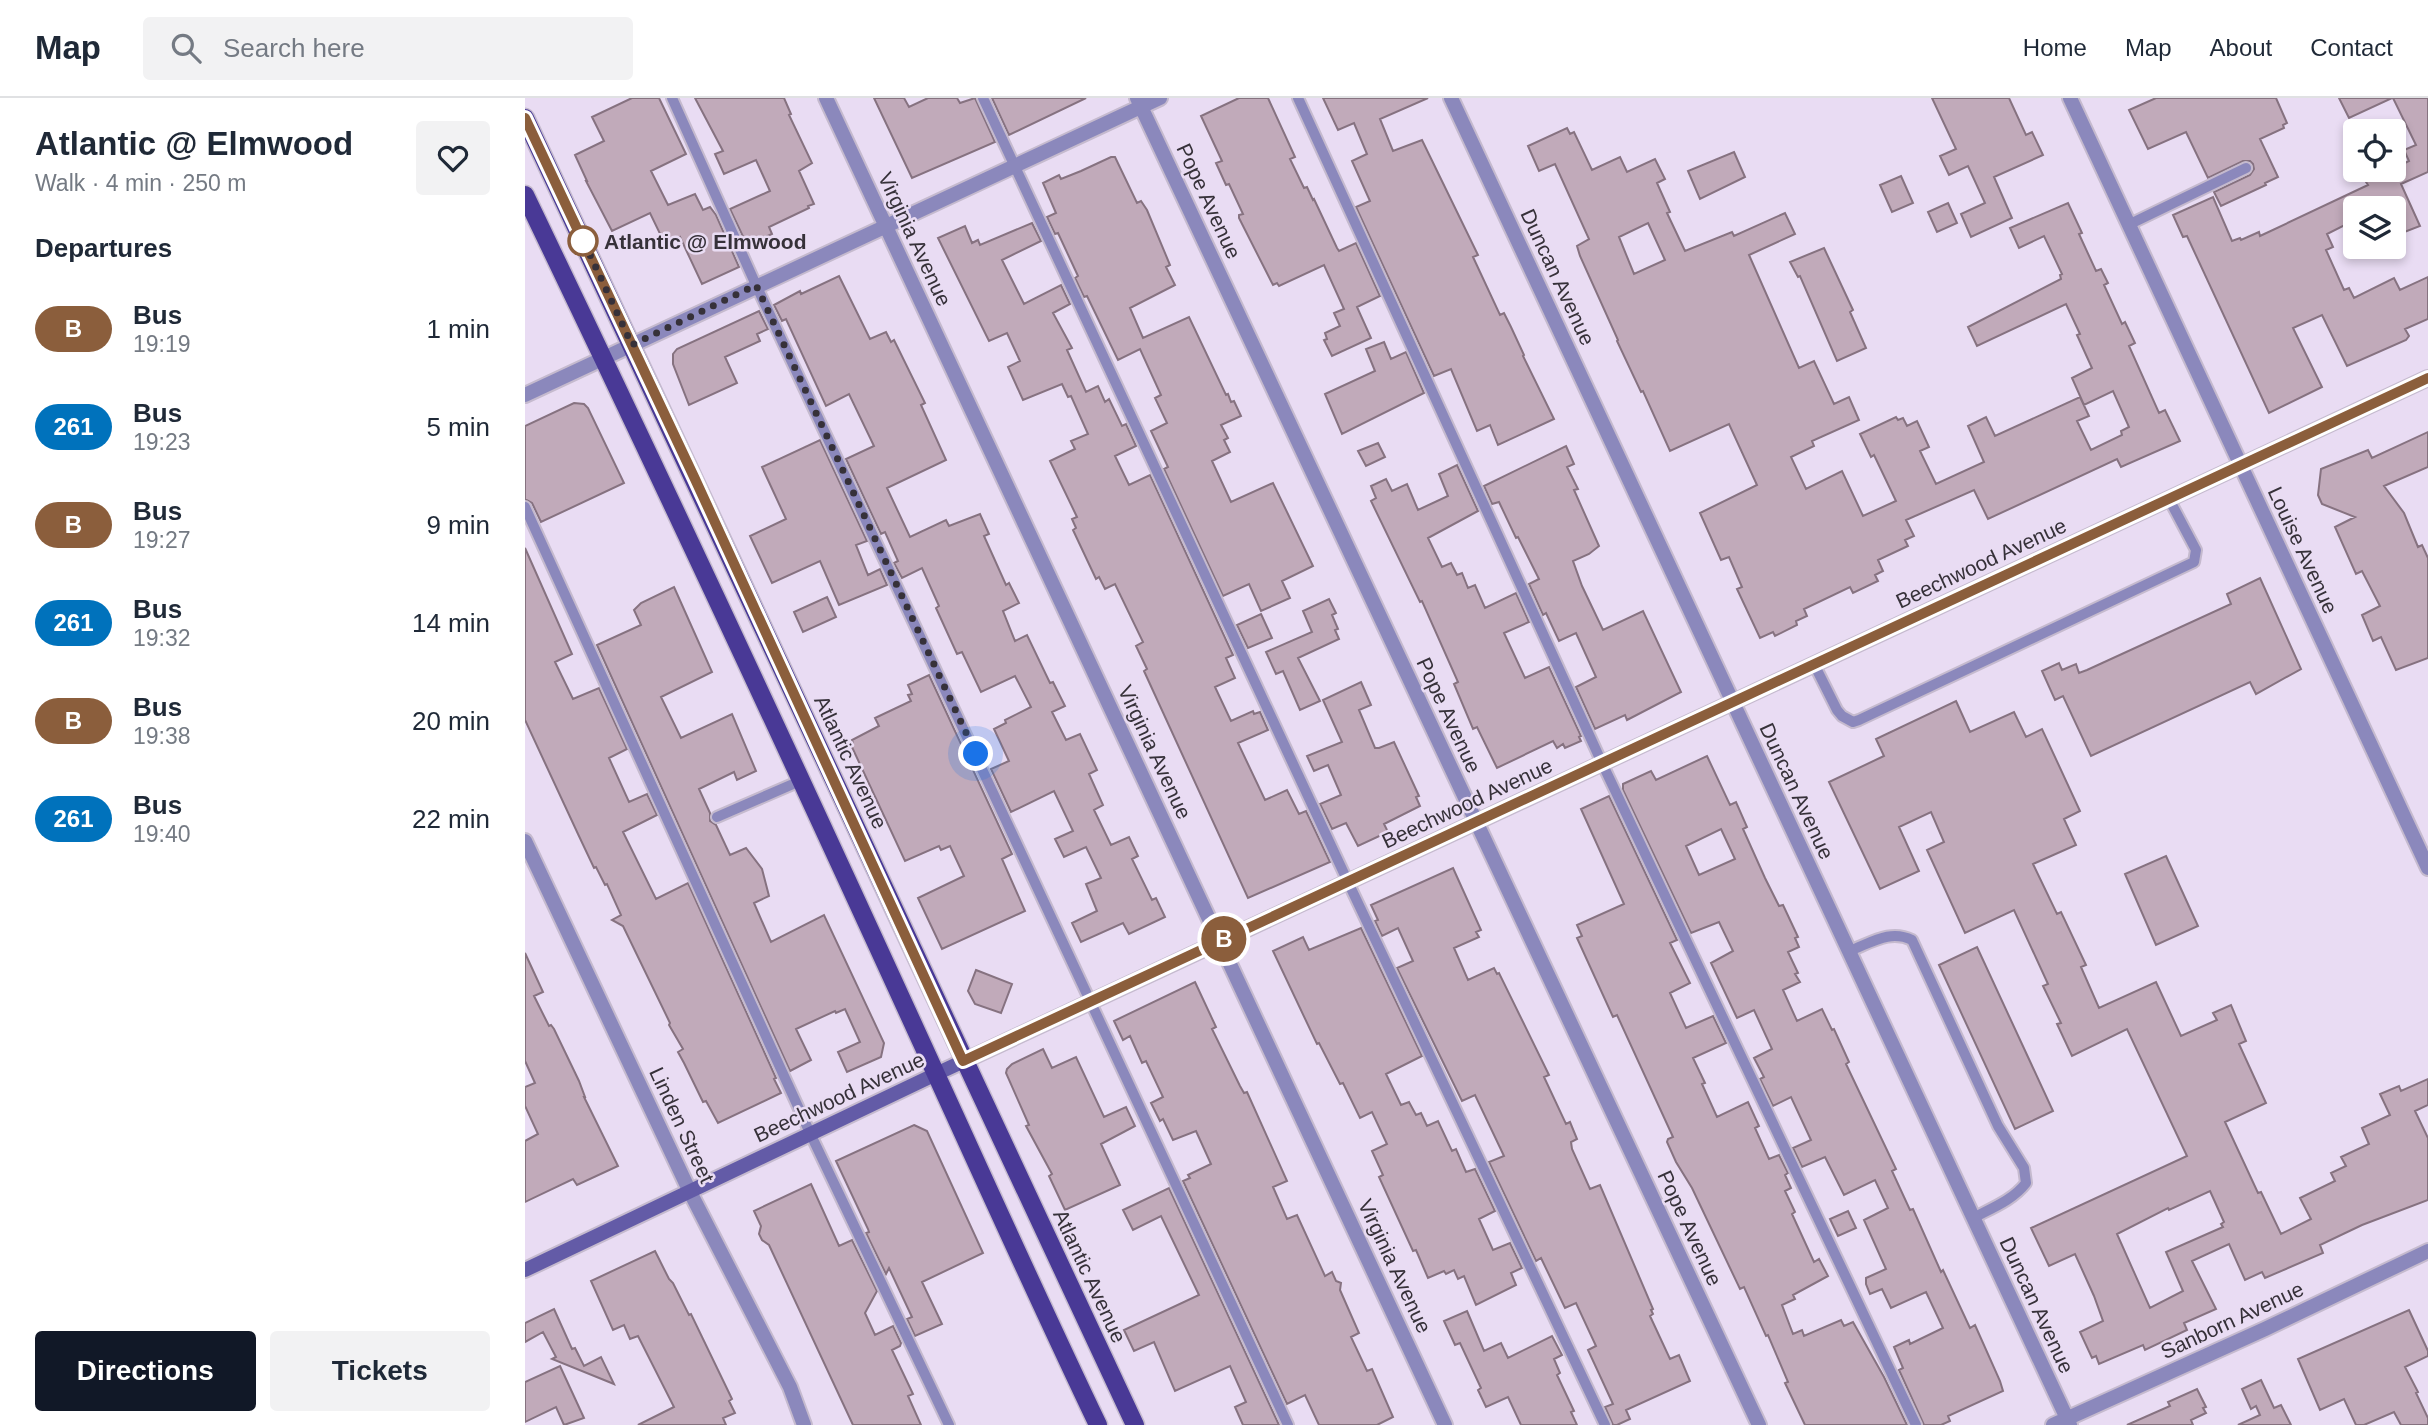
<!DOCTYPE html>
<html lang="en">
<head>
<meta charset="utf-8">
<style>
	:root { --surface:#fff; --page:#f2f2f3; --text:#1f2937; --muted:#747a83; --line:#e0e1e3; --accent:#111827 }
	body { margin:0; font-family:Arial,sans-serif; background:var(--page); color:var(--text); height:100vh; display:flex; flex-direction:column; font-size:26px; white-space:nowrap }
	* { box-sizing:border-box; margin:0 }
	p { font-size:23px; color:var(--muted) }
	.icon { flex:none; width:38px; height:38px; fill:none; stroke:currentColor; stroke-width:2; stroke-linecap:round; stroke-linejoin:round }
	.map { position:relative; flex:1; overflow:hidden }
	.drawer { display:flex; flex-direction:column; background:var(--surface); width:525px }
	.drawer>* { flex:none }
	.badge { padding:0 14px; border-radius:23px; font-size:24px; line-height:46px }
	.fabs { position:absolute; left:1818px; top:21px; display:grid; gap:14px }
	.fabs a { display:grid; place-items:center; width:63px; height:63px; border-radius:7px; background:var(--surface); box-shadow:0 4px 10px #0003; font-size:35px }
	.you { position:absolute; width:35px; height:35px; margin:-18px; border:5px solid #fff; border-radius:50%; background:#1a73e8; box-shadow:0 0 0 10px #1a73e833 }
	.map>.badge { position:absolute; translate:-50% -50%; box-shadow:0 0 0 4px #fff }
	h2 { padding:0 35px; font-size:26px; line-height:63px }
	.round { display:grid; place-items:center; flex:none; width:74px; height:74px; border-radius:7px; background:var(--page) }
	.summary { display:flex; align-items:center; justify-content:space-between; height:119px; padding:0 35px }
	h1 { font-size:33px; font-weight:600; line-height:52px }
	.cta { display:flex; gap:14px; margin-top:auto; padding:14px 35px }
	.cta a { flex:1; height:80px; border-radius:7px; background:var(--accent); color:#fff; font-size:28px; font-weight:600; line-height:80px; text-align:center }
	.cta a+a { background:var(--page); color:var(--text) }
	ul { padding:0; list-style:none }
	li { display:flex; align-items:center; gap:21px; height:98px; padding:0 35px }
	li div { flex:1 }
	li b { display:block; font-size:26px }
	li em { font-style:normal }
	li .badge { min-width:77px; font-weight:700; text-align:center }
	header { display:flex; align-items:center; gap:42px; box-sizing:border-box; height:98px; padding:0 35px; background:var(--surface); border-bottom:2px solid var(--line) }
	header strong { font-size:33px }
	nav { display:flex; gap:38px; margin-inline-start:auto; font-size:24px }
	.search { width:490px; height:63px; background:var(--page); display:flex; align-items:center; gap:18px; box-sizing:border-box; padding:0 24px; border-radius:7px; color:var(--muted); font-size:26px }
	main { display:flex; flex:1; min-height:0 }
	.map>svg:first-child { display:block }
</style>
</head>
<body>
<header>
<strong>Map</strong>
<div class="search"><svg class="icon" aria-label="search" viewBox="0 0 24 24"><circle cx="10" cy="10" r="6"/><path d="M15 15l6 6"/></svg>Search here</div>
<nav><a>Home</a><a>Map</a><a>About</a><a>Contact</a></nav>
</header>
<main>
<section class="drawer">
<div class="summary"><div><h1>Atlantic @ Elmwood</h1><p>Walk · 4 min · 250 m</p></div><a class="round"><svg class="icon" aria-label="heart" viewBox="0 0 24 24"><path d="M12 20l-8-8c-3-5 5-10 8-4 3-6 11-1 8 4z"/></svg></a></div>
<h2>Departures</h2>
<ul>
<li><span class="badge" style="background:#8b5e3c;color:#fff">B</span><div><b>Bus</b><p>19:19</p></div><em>1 min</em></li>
<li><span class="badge" style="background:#0072bc;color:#fff">261</span><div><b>Bus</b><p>19:23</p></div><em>5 min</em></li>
<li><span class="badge" style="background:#8b5e3c;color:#fff">B</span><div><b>Bus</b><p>19:27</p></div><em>9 min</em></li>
<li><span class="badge" style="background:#0072bc;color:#fff">261</span><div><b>Bus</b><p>19:32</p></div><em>14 min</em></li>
<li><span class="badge" style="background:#8b5e3c;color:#fff">B</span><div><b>Bus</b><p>19:38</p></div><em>20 min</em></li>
<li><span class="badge" style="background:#0072bc;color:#fff">261</span><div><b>Bus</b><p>19:40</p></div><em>22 min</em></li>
</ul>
<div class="cta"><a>Directions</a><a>Tickets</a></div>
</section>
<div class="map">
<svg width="1903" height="1327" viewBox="0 0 1903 1327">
	<rect width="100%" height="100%" fill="#e9dcf3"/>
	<path fill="#c1aaba" stroke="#867280" stroke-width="2" fill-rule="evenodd" d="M107,0H134L161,56L126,73L143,107L170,96L178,112L185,109L191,117L214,169L177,186L155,139L144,145L142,140L138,142L125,115L87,133L61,83H62L50,57L79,43L67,19Z
		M170,0H259L266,16L264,17L287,65L274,73L289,106L283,108L284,110L244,129L247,136L222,147L205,111L245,93L231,62L199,76L190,56L198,53Z
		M349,0H379L384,9L403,0H432L435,5L450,0L470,44L387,80Z
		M467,0H561L484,37Z
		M714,0H743L770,59L765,61L779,90L782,89L788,102L789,101L812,150L814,153L831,145L855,198L832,209L846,240L807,258L799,242L802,241L800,235L815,228L809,215L819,211L799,167L754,188L752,185L748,187L714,120V117L718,116L704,86L701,87L691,65L697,63L676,18Z
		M798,0H903L855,21L868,53L897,42L953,157L948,159L975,217L979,215L986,229L999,257L998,258L1029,321L973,347L965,327L952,333L926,271L909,278L831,109L845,103L827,63L842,56L829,25L813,32Z
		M1407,0H1484L1501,37L1507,34L1518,57L1469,79L1487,120L1446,139L1436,116L1460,105L1443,68L1424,77L1415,58L1431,51Z
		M1631,0H1751L1762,25L1758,27L1759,30L1735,41L1753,79L1740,85L1741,87L1696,108L1689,94L1725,77L1729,71L1728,66L1725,63H1718L1683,80L1661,34L1623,51L1604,12Z
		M1814,0H1867L1824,20Z
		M1868,0H1903V74L1876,86L1895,128L1869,138V110H1830V122L1802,136L1808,149L1801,152L1819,192L1824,190L1829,200L1869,180L1875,192L1903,179V221L1880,231L1884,238L1881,242L1822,268L1797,217L1768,230L1797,289L1744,315L1662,138L1658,139L1648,117L1688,99L1707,143L1715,140L1716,142L1734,134L1735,138L1843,87L1841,84L1884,63L1879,52L1891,47Z
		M1042,30L1045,36L1049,34L1067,72L1095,59L1102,74L1130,61L1140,81L1132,85L1145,114L1142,115L1160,153L1207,134L1209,138L1260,115L1270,136L1224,157L1274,270L1289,263L1309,306L1324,299L1334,322L1287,343L1289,348L1266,359L1281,391L1317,373L1338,418L1371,403L1349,357L1346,359L1335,336L1371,319L1373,322L1378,320L1382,328L1392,323L1404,349L1395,353L1411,386L1459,364L1443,328L1461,319L1470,338L1555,299L1564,318L1552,323L1566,352L1597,337L1596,333L1604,329L1588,293L1559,307L1547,280L1567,270L1552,237L1555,236L1541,206L1452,248L1443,229L1536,181L1535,177L1537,176L1519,138L1494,150L1485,130L1543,105L1557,135L1554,136L1571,173L1576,171L1583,185L1579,187L1597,226L1600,224L1610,245L1604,248L1634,315L1640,312L1655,343L1596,369L1592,361L1463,421L1449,392L1381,422L1389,438L1380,442L1383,448L1353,462L1358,473L1350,477L1353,483L1328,495L1325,489L1279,511L1282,518L1271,523L1272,527L1250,538L1248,534L1235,540L1212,491L1217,489L1204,459L1196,462L1175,415L1232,387L1204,326L1145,353L1118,293L1116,294L1092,243L1093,242L1055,158L1052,148L1064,141L1030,66L1014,73L1003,48ZM1123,125L1140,162L1109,176L1094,139Z
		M1209,54L1220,79L1175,101L1163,73Z
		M586,59H590L612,105L616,103L622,112L645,167L641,169L650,187L605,210L618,240L664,219L701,297L703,296L706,304L709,303L716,318L696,327L703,340L699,342L705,354L687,363L706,404L748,385L788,468L757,483L765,500L736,513L724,486L698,498L639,371L643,369L626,333L642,325L630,300L636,297L615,251L593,262L562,198L559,199L550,180L553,178L533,135L530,136L522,119L531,115L518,85L534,77L536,81L556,73Z
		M1376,78L1388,105L1367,114L1355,87Z
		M1423,105L1432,125L1412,134L1403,114Z
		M507,125L516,143L477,162L499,206L536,187L545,206L528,215L547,250L542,252L561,294L573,288L580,304L584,301L597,328L601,326L611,348L590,358L604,387L625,377L708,557L701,560L710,580L690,589L706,623L728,613L729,616L735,614L743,632L713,645L740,702L762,692L774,716L781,713L805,764L723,800L619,573L622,571L611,548L618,544L590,486L580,491L574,479L571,481L548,432L551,430L547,421L552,419L525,363L550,351L546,343L563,336L546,298L543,299L537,286L498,302L483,269L495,263L482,235L464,243L413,140L440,128L447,145L453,142L455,147Z
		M1299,150L1328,212L1325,214L1341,250L1312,263L1275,178L1273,179L1265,164Z
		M314,178L345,241L361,234L366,244L369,242L400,305L396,307L421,362L362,390L385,439L421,422L424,428L455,416L464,436L459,438L481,487L484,485L494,505L478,513L490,543L502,537L525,585L528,584L540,608L527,614L541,642L555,636L572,672L564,676L578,707L569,712L586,747L604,739L613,758L607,761L627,802L631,800L640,819L604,836L598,825L556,844L547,825L572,813L561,786L576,780L561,749L539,759L530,741L548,733L529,693L486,714L466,671L484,663L469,631L481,625L480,622L506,609L490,578L456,594L437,554L432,556L411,510L414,508L397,470L377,480L369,465L373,463L360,434L356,436L321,361L349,348L324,296L301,308L261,221L257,223L249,207L275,193L276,196Z
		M234,213L243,231L232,236L235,243L200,259L212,285L164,307L148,266V256L152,251Z
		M859,244L866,261L881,254L899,295L817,336L800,296L850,273L841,251Z
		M49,305L59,306L63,310L99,385L16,424L7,405L0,401V328Z
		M1903,334V369L1859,388L1879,415L1893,449L1897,447L1903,460V560L1871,572L1856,539L1848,543L1837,517L1855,508L1837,473L1831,476L1810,429L1830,419L1797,406L1793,397L1796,371L1843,352L1847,360Z
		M295,342L342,443L331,447L343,477L355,471L362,487L314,507L295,463L247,485L225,438L261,421L237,369Z
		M853,345L860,359L841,368L833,353Z
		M1041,348L1049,366L1042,369L1053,391L1049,392L1074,448L1064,456L1048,463L1057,488L1078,532L1118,513L1156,594L1102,622L1100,617L1070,631L1051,589L1071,579L1051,535L1034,543L1021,515L1018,517L1004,486L1014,481L993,439L991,440L974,404L967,406L959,388Z
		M932,367L953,413L903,440L917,469L926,465L932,477L937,475L943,490L950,487L960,510L991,495L1004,524L979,535L1000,580L1024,569L1056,638L1054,639L1056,643L1040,650L1038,646L1032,650L1028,643L972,670L952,629L948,631L929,586L933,584L897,503L895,504L846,403L851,400L846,388L861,381L867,393L882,386L893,412L923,398L914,376Z
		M0,450L47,556L30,564L48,601L74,590L102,651L84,660L104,704L122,696L132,717L98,734L131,801L163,785L251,980L249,981L256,995L193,1025L181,1003L178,1004L159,965L153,954L158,951L144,927L145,925L98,828L87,822L96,817L82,786L80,787L71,769L69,770L53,736L0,622Z
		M1735,480L1776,571L1731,596L1725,584L1566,658L1538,598L1530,602L1517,573L1534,565L1537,572L1551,566L1554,575L1562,572L1706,506L1702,496Z
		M149,489L187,574L136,599L156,640L207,616L231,673L212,682L209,674L174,691L185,715V723L191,727L205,757L221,750L237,771L244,798L229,805L246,844L299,817L359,945L356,959L322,974L313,954L335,944L320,911L311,915L310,913L271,931L286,962L265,973L72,547L116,527L109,512L116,505Z
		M302,499L311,519L278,534L269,514Z
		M804,501L811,515L807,517L813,531L810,532L814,541L773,560L795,603L775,612L758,573L751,576L741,554L787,534L778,513Z
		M736,516L747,540L723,550L712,527Z
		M404,577L487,756L477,761L500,813L417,851L393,800L439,778L425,748L416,752L414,748L380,763L326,647L328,645L327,642L354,628L350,620L386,603L383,597L387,596L383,587Z
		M836,584L846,607L834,612L850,650H854L869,644L894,698L891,699L895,708L859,726L863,734L833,748L821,725L807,731L795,706L816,697L803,667L789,673L782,658L817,644L798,602Z
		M1431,603L1445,634L1489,614L1501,639L1517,631L1555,713L1539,721L1551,747L1508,766L1532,816L1536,814L1561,867L1556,869L1574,910L1631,884L1656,938L1692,922L1688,915L1706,907L1721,943L1714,946L1741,1005L1700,1024L1733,1095L1736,1094L1756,1136L1786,1121L1775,1100L1810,1083L1806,1075L1821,1068L1816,1059L1844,1046L1837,1030L1865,1017L1855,996L1874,988L1876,993L1903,981V1007L1890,1013L1903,1040V1102L1837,1127L1795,1147L1798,1155L1740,1180L1737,1174L1720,1182L1704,1146L1667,1163L1691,1211L1659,1225L1662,1232L1620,1252L1618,1247L1574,1266L1571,1258L1567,1260L1555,1234L1578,1223L1569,1198L1550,1156L1524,1168L1506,1130L1662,1058L1602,931L1547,958L1532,926L1536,925L1518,888L1523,886L1489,812L1440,835L1402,752L1419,744L1406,714L1374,729L1394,773L1355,791L1304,684L1359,658L1351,641ZM1685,1093L1699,1124L1696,1126L1698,1129L1641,1154L1658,1193L1625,1210L1592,1136L1643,1110L1644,1112Z
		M1182,658L1205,707L1211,704L1222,729L1218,731L1240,780L1254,808L1258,807L1273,839L1270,840L1274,849L1263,854L1273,875L1270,876L1275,884L1258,892L1272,923L1297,911L1307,932L1309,931L1324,964L1321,966L1371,1071L1367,1073L1385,1112L1388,1111L1416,1174L1418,1172L1445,1230L1450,1227L1475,1283L1478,1293L1423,1318L1425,1323L1416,1327H1399L1374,1272L1378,1270L1369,1249L1384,1242L1385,1246L1418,1230L1401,1194L1366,1210L1357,1191L1345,1196L1341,1186V1180L1361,1171L1339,1122L1363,1110L1350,1082L1319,1097L1300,1059L1277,1069L1268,1050L1286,1042L1266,999L1248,1008L1235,981L1239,979L1229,960L1247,951L1229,912L1212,920L1186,865L1208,853L1194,824L1166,835L1098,692V686L1126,673L1131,682ZM1196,731L1210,761L1174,777L1161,748Z
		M1084,698L1152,842L1145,845L1165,885L1145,895L1161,930L1188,918L1201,945L1168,960L1180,985L1177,986L1192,1019L1223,1004L1234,1028L1230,1030L1244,1061L1254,1057L1263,1075L1260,1077L1266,1090L1260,1093L1270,1114L1267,1116L1289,1164L1294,1161L1303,1178L1268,1197L1270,1201L1257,1207L1268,1236L1277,1232L1279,1238L1316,1222L1319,1228L1328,1224L1359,1279L1382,1327H1280L1260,1285L1263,1284L1243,1237L1241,1238L1219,1189L1215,1191L1167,1090L1151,1064L1142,1044L1143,1041L1148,1039L1092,917L1088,919L1052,840L1057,838L1052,827L1099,806L1056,711Z
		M1641,758L1673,828L1631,847L1600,776Z
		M928,770L956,832L951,834L954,839L929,850L943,882L969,870L972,876L974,875L1024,977L1019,979L1041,1026L1045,1024L1052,1041L1046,1044L1047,1051L1065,1091L1075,1087L1128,1211L1126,1212L1128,1216L1125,1218L1145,1261L1154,1257L1165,1283L1101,1312L1105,1321L1092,1327H1088L1080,1309L1088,1306L1063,1252L1071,1248L1051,1205L1040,1210L1016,1160L1011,1163L964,1064L979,1058L950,997L937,1003L872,870L888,863L873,830L857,838L850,823L853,822L846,807Z
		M836,830L897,958L861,976L876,1007L884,1004L891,1017L896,1015L902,1028L913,1023L927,1053L931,1051L941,1074L950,1071L970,1113L954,1121L968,1152L985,1145L997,1170L986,1175L991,1187L951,1207L939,1178L933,1181L929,1172L921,1176L919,1173L903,1180L891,1152L888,1153L854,1079L858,1077L847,1053L862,1046L847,1014L835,1020L818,985L815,986L794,945L792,946L748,853L778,839L784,852Z
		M1452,849L1528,1013L1490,1031L1414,867Z
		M0,855L18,894L9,898L24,928L26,927L29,931L54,983L60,999H59L93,1068L52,1087L48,1081L0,1104V1043L13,1036L0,1008V989L10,985L0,963Z
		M451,872L487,886L476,915L450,906L443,893Z
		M670,884L691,929L687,931L715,988L719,995L722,994L762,1083L748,1089L762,1121L772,1117L800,1178L807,1174L811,1183L816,1185L815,1192L834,1235L826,1239L842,1273L847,1271L868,1319L852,1327H794L780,1297L762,1306L658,1083L665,1080L663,1077L686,1066L671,1033L648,1042L638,1021L635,1023L626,1005L638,999L621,963L617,965L605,938L598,942L589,923Z
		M518,951L527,970L551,959L579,1019L601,1009L610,1028L576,1046L595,1087L540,1112L524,1078L527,1076L501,1028L504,1027L481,975L482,971L487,966Z
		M389,1027L402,1033L458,1155L397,1184L417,1226L390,1238L382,1221L387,1219L364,1170L361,1176L341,1135L344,1134L343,1131L311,1063Z
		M286,1086L314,1148L327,1142L352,1193L340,1215L350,1237L368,1228L376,1245L375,1248L367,1252L388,1296L383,1298L396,1327H328L244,1147L237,1142L234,1136L236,1128L229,1113Z
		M644,1090L754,1327H718L710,1309L721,1304L705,1268L650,1293L629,1244L609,1253L599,1232L674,1197L636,1118L608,1132L598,1112Z
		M1323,1113L1331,1130L1313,1138L1305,1121Z
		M130,1153L144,1181L148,1185L164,1217L166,1216L207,1301L204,1303L210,1315L198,1320L201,1327H113L149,1309L113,1238L105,1241L99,1227L88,1232L66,1183Z
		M29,1211L47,1251L50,1250L59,1268L76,1259L89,1286L27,1261L31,1259L18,1234L0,1244V1225Z
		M1884,1212L1903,1253V1258L1880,1269L1893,1294L1891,1295L1903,1320V1327H1876L1869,1314L1839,1327H1831L1819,1301L1795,1312L1773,1261Z
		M942,1213L959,1253L976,1245L983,1260L1027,1238L1037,1257L1029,1261L1035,1275L1032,1277L1049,1313L1046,1314L1052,1327H996L983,1299L961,1309L953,1292L956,1290L935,1245L930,1247L919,1223Z
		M35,1268L59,1320L39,1327L31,1309L0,1324V1284Z
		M1736,1282L1749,1310L1756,1307L1766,1327H1713L1735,1317L1731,1308L1726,1311L1717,1291Z
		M1672,1291L1681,1309L1678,1310L1681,1315L1666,1322L1668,1327H1602L1645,1308L1643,1304Z"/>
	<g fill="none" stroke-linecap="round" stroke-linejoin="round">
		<g stroke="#c5bace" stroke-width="14">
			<path id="lane" d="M147,0L231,187L763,1327
				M458,0L823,784L1080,1327
				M773,0L1077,665L1391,1327
				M1603,127L1721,70
				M0,409L285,1035L424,1327
				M1289,566L1312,612L1317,618L1328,624L1334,622L1669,464L1671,452L1644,401
				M192,719L275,683
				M1324,853C1346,845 1365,831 1387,842L1473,1028L1499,1070L1501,1085C1488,1102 1467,1110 1448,1120"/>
		</g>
		<g stroke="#c5bace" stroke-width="18">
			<path id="street" d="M301,0L920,1327
				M612,0L1234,1327
				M926,0L1545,1327
				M1545,0L1903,770
				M0,297L635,0
				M0,743L165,1094L265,1289L279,1327
				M1528,1327L1740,1231L1903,1153"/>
		</g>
		<g stroke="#c5bace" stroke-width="18">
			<path id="secondary" d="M0,1172L411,976L1903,280"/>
		</g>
		<g stroke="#c5bace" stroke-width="21">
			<path id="primary" d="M0,20C206,455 405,892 610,1327
				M0,97C140,388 276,680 410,974C464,1092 517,1210 573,1327"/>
		</g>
		<use href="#lane" stroke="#8b88bc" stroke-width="10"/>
		<use href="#street" stroke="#8b88bc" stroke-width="14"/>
		<use href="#secondary" stroke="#635ba7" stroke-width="14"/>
		<use href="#primary" stroke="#493996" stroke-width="18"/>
	</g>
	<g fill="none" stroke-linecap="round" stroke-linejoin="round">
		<g stroke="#fff" stroke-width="16">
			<path id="line" d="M0,20L170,381L438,963L1903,280"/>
		</g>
		<use href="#line" stroke="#8b5e3c" stroke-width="10"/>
		<path stroke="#363139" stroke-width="7" stroke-dasharray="0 12.6" d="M58,143L54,133L107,247L231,187L451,656"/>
	</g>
	<circle fill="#fff" stroke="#8b5e3c" stroke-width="3.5" cx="58" cy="143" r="14"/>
	<g text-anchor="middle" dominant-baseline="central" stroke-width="5" stroke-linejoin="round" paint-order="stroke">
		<g font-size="21" fill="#363139" stroke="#e9dcf3">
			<text transform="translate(684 103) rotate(65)">Pope Avenue</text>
			<text transform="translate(390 141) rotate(65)">Virginia Avenue</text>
			<text transform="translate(1033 179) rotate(65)">Duncan Avenue</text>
			<text transform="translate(1778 452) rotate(65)">Louise Avenue</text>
			<text transform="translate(1456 465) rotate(-25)">Beechwood Avenue</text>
			<text transform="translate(924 617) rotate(65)">Pope Avenue</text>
			<text transform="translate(630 654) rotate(65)">Virginia Avenue</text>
			<text transform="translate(326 664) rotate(65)">Atlantic Avenue</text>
			<text transform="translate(1272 693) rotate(65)">Duncan Avenue</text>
			<text transform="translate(942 705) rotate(-25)">Beechwood Avenue</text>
			<text transform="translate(314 999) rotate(-25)">Beechwood Avenue</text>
			<text transform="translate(157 1027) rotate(65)">Linden Street</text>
			<text transform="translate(1165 1130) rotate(65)">Pope Avenue</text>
			<text transform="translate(870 1168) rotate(65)">Virginia Avenue</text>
			<text transform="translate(565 1178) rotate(65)">Atlantic Avenue</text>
			<text transform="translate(1512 1207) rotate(65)">Duncan Avenue</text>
			<text transform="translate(1707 1222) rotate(-25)">Sanborn Avenue</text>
		</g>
		<g font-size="21" font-weight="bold" fill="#363139" stroke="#e9dcf3" text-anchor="start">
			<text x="79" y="143">Atlantic @ Elmwood</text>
		</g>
	</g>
</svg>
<div class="fabs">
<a><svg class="icon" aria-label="locate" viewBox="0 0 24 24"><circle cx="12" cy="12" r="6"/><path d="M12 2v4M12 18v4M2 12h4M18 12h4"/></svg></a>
<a><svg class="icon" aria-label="layers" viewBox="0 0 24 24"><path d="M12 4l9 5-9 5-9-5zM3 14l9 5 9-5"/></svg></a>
</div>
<div class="you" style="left:451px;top:656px"></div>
<b class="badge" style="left:699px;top:841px;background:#8b5e3c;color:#fff">B</b>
</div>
</main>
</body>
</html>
